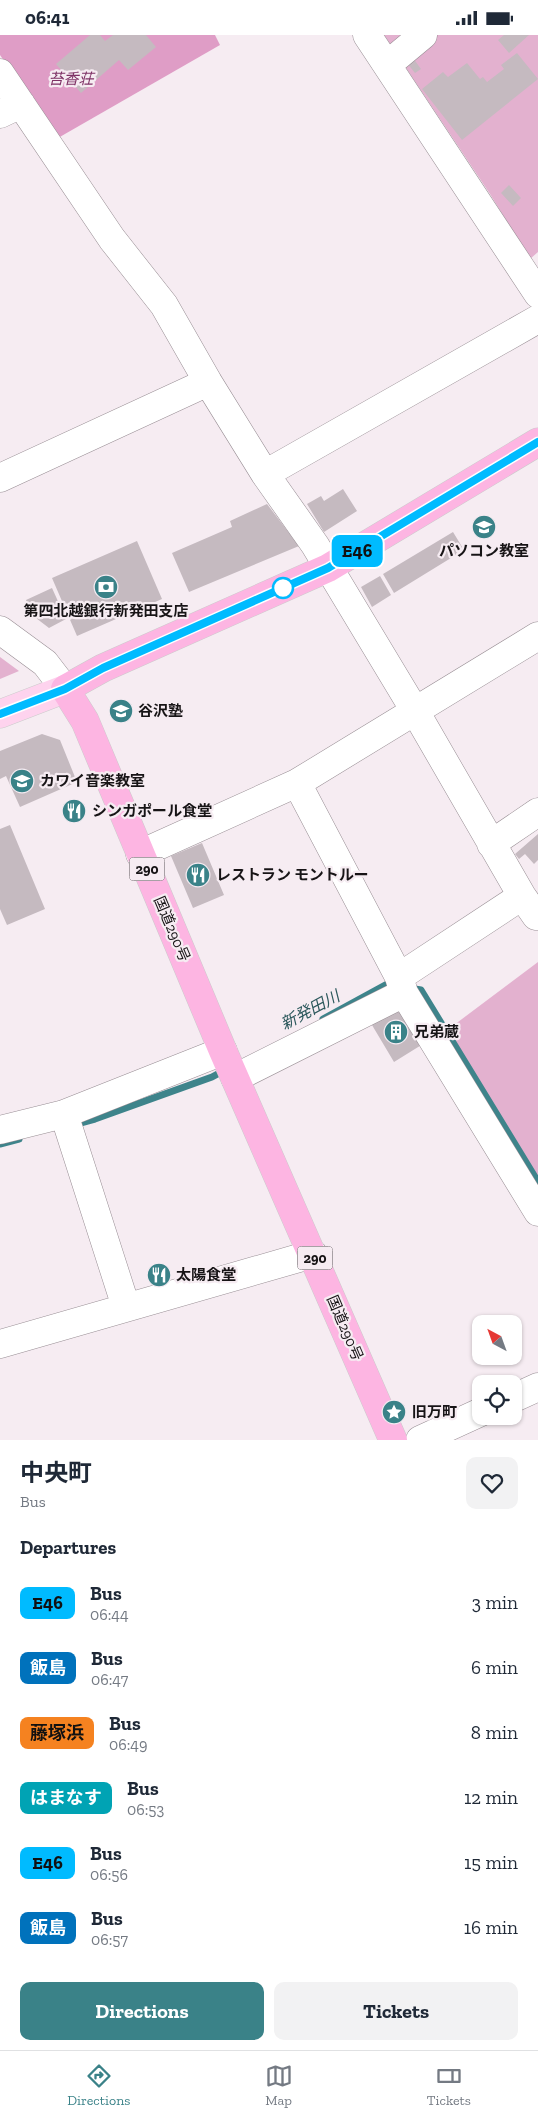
<!DOCTYPE html>
<html lang="en">
<head>
<meta charset="utf-8">
<style>
	:root { --surface:#fff; --page:#f2f2f3; --text:#1f2937; --muted:#747a83; --line:#e0e1e3; --accent:#3a8288 }
	body { margin:0; font-family:"Zilla Slab","Noto Sans JP",serif; background:var(--page); color:var(--text); height:100vh; display:flex; flex-direction:column; font-size:19px; white-space:nowrap }
	* { box-sizing:border-box; margin:0 }
	p { font-size:16px; color:var(--muted) }
	.icon { flex:none; width:28px; height:28px; fill:none; stroke:currentColor; stroke-width:2; stroke-linecap:round; stroke-linejoin:round }
	.map { position:relative; height:1405px; overflow:hidden }
	.side { display:flex; flex-direction:column; background:var(--surface); flex:1 }
	.side>* { flex:none }
	.badge { padding:0 10px; border-radius:8px; font-size:18px; line-height:32px }
	.needle { width:32px; rotate:319deg }
	.buttons { position:absolute; left:472px; top:1280px; display:grid; gap:10px }
	.buttons a { display:grid; place-items:center; width:50px; height:50px; border-radius:10px; background:var(--surface); box-shadow:0 1px 4px #0004; font-size:25px }
	.map>.badge { position:absolute; translate:-50% -50%; box-shadow:0 0 0 2px #fff }
	h2 { padding:0 20px; font-size:19px; line-height:45px }
	.round { display:grid; place-items:center; flex:none; width:52px; height:52px; border-radius:10px; background:var(--page) }
	.head { display:flex; align-items:center; justify-content:space-between; height:85px; padding:0 20px }
	h1 { font-size:24px; font-weight:700; line-height:38px }
	.action { display:flex; gap:10px; margin-top:auto; padding:10px 20px }
	.action a { flex:1; height:58px; border-radius:10px; background:var(--accent); color:#fff; font-size:20px; font-weight:700; line-height:58px; text-align:center }
	.action a+a { background:var(--page); color:var(--text) }
	ul { padding:0; list-style:none }
	li { display:flex; align-items:center; gap:15px; height:65px; padding:0 20px }
	li div { flex:1 }
	li b { display:block; font-size:19px }
	li em { font-style:normal }
	li .badge { min-width:55px; font-weight:700; text-align:center }
	.status { display:flex; justify-content:space-between; align-items:center; height:35px; padding:0 25px; background:var(--surface); direction:ltr }
	.status svg { height:14px; fill:currentColor }
	.tab-bar { display:flex; justify-content:space-around; align-items:center; height:70px; border-top:1px solid var(--line); background:var(--surface); font-size:14px; color:var(--muted) }
	.tab-bar a { display:grid; justify-items:center; gap:2px }
	.tab-bar .selected { color:var(--accent) }
	.map>svg:first-child { display:block }
</style>
</head>
<body>
<div class="status"><b>06:41</b><svg viewBox="0 0 49 12"><path d="M0 12V9h3v3zM5 12V6h3v6zM10 12V3h3v9zM15 12V0h3v12zM26 1h20v11H26zM47 4h2v5h-2z"/></svg></div>
<div class="map">
<svg width="538" height="1405" viewBox="0 0 538 1405">
	<rect width="100%" height="100%" fill="#f6ecf2"/>
	<path fill="#e3b1cf" d="M384,0H538V217L530,224L490,159Z
		M0,622L19,636L0,644Z
		M538,927V1147L446,996Z"/>
	<path fill="#df9dc6" d="M0,0H215L220,10L58,103L0,20Z"/>
	<g fill="none" stroke-linecap="round" stroke-linejoin="round">
		<path stroke="#3e848b" stroke-width="7" d="M409,953L421,955L538,1147
			M323,984L389,948L396,950
			M73,1090L95,1084L212,1042L225,1035
			M0,1109L19,1104"/>
	</g>
	<path fill="#c5bac0" d="M90,0H100L105,6L113,0H146L156,12L128,35L119,25L81,58L56,29Z
		M504,0H529L509,18L498,5Z
		M517,18L538,44L462,105L422,54L443,37L448,42L467,28L480,44L483,42L487,47L504,34L501,30Z
		M413,23L421,34L415,38L407,28Z
		M509,150L521,163L513,171L501,158Z
		M343,454L357,476L324,497L307,469L321,461L324,466Z
		M267,469L299,511L189,557L172,518L232,492L230,486Z
		M453,497L464,515L394,558L383,539Z
		M137,506L162,564L77,601L52,543Z
		M380,541L391,560L372,572L361,552Z
		M52,553L66,584L49,593L32,580L26,565Z
		M42,699L60,705L77,747L20,772L6,741L0,744V716Z
		M10,790L45,874L7,890L0,874V794Z
		M538,799V825L534,829L525,819L519,824L515,819Z
		M202,808L224,860L193,873L171,821Z
		M399,967L423,1009L394,1027L369,985Z"/>
	<g fill="none" stroke-linecap="round" stroke-linejoin="round">
		<g stroke="#988e94" stroke-width="29">
			<path id="minor" d="M367,0L538,259
				M387,30L423,0
				M0,38L112,204L164,270L208,347L265,439L315,510L415,676L522,861L536,881
				M0,79L21,69
				M265,439L538,284
				M0,443L208,347
				M0,595L45,628L65,654
				M297,748L399,942L404,958
				M491,809L538,777
				M140,819L297,748L538,601
				M399,942L522,861
				M235,1043L404,958L538,1177
				M64,1079L126,1272
				M0,1095L64,1079L223,1016
				M0,1309L313,1219
				M514,1363L538,1352
				M420,1405L481,1377"/>
		</g>
		<g stroke="#cccbcc" stroke-width="29">
			<path id="major" d="M0,679L65,654"/>
		</g>
		<g stroke="#cccbcc" stroke-width="29">
			<path id="highway" d="M393,1405L223,1016L85,686L65,654L103,633L328,533L538,407"/>
		</g>
		<use href="#minor" stroke="#fff" stroke-width="28"/>
		<use href="#major" stroke="#fed3ee" stroke-width="28"/>
		<use href="#highway" stroke="#fdb5e2" stroke-width="28"/>
	</g>
	<g fill="none" stroke-linecap="round" stroke-linejoin="round">
		<g stroke="#fff" stroke-width="11">
			<path id="line" d="M0,679L65,654L103,633L328,533L538,407"/>
		</g>
		<use href="#line" stroke="#0bf" stroke-width="8"/>
	</g>
	<defs>
		<g id="school-disc" transform="scale(1.25)"><circle r="9.5" fill="#3a8288" stroke="#f6ecf2"/><path d="M0-5L7-2L0 1L-7-2ZM-4 1L0 2.5L4 1V4Q0 6-4 4Z" fill="#fff"/></g>
		<g id="bank-disc" transform="scale(1.25)"><circle r="9.5" fill="#3a8288" stroke="#f6ecf2"/><path d="M-6-4H6V4H-6ZM0-2.3a2.3 2.3 0 1 0 0 4.6a2.3 2.3 0 1 0 0-4.6Z" fill="#fff"/></g>
		<g id="restaurant-disc" transform="scale(1.25)"><circle r="9.5" fill="#3a8288" stroke="#f6ecf2"/><path d="M-5-6h1v4h1v-4h1v4h1v-4h1v5L-1.5 .5V6h-2V.5L-5-1ZM5-6V6H3V1.5H1.5Q1.5-4 5-6Z" fill="#fff"/></g>
		<g id="building-disc" transform="scale(1.25)"><circle r="9.5" fill="#3a8288" stroke="#f6ecf2"/><path d="M-4-6H4V6H1V3H-1V6H-4ZM-2.5-4.3h1.7v1.8h-1.7ZM.8-4.3h1.7v1.8H.8ZM-2.5-1h1.7V.8h-1.7ZM.8-1h1.7V.8H.8Z" fill="#fff"/></g>
		<g id="sight-disc" transform="scale(1.25)"><circle r="9.5" fill="#3a8288" stroke="#f6ecf2"/><path d="M0-6L1.8-2.2L6-1.7L2.9 1.2L3.7 5.4L0 3.3L-3.7 5.4L-2.9 1.2L-6-1.7L-1.8-2.2Z" fill="#fff"/></g>
	</defs>
	<g fill-rule="evenodd">
		<use href="#school-disc" x="484" y="492"/>
		<use href="#bank-disc" x="106" y="552"/>
		<use href="#school-disc" x="121" y="676"/>
		<use href="#school-disc" x="22" y="746"/>
		<use href="#restaurant-disc" x="74" y="776"/>
		<use href="#restaurant-disc" x="198" y="840"/>
		<use href="#building-disc" x="396" y="997"/>
		<use href="#restaurant-disc" x="159" y="1240"/>
		<use href="#sight-disc" x="394" y="1377"/>
	</g>
	<circle fill="#fff" stroke="#0bf" stroke-width="2.5" cx="283" cy="553" r="10"/>
	<g text-anchor="middle" dominant-baseline="central" stroke-width="4.5" stroke-linejoin="round" paint-order="stroke">
		<g fill="#f6ecf2" stroke="#5a5558" stroke-width="1">
			<rect x="129.5" y="822.5" width="35" height="23" rx="4"/>
			<rect x="297.5" y="1211.5" width="35" height="23" rx="4"/>
		</g>
		<g font-size="14" font-weight="bold" fill="#171416">
			<text x="147" y="834">290</text>
			<text x="315" y="1223">290</text>
		</g>
		<g font-size="15" font-style="italic" fill="#7e3165" stroke="#f6ecf2">
			<text x="71" y="44">苔香荘</text>
		</g>
		<g font-size="15" font-weight="bold" fill="#171416" stroke="#f6ecf2" text-anchor="start">
			<text x="484" y="516" text-anchor="middle">パソコン教室</text>
			<text x="106" y="576" text-anchor="middle">第四北越銀行新発田支店</text>
			<text x="138" y="676">谷沢塾</text>
			<text x="40" y="746">カワイ音楽教室</text>
			<text x="92" y="776">シンガポール食堂</text>
			<text x="216" y="840">レストラン モントルー</text>
			<text x="414" y="997">兄弟蔵</text>
			<text x="176" y="1240">太陽食堂</text>
			<text x="412" y="1377">旧万町</text>
		</g>
		<g font-size="15" fill="#171416" stroke="#f6ecf2">
			<text transform="translate(172 894) rotate(67)">国道290号</text>
			<text transform="translate(345 1293) rotate(67)">国道290号</text>
		</g>
		<g font-size="16" font-style="italic" fill="#2c585c" stroke="#f6ecf2">
			<text transform="translate(310 975) rotate(-28)">新発田川</text>
		</g>
	</g>
</svg>
<div class="buttons">
<a><svg class="needle" viewBox="-14 -14 28 28"><path d="M0-13l5 13h-10z" fill="#e53935"/><path d="M0 13l5-13h-10z" fill="#747a83"/></svg></a>
<a><svg class="icon" aria-label="locate" viewBox="0 0 24 24"><circle cx="12" cy="12" r="6"/><path d="M12 2v4M12 18v4M2 12h4M18 12h4"/></svg></a>
</div>
<b class="badge" style="left:357px;top:516px;background:#0bf;color:#111">E46</b>
</div>
<section class="side">
<div class="head"><div><h1>中央町</h1><p>Bus</p></div><a class="round"><svg class="icon" aria-label="heart" viewBox="0 0 24 24"><path d="M12 20l-8-8c-3-5 5-10 8-4 3-6 11-1 8 4z"/></svg></a></div>
<h2>Departures</h2>
<ul>
<li><span class="badge" style="background:#0bf;color:#111">E46</span><div><b>Bus</b><p>06:44</p></div><em>3 min</em></li>
<li><span class="badge" style="background:#0072bc;color:#fff">飯島</span><div><b>Bus</b><p>06:47</p></div><em>6 min</em></li>
<li><span class="badge" style="background:#f58220;color:#111">藤塚浜</span><div><b>Bus</b><p>06:49</p></div><em>8 min</em></li>
<li><span class="badge" style="background:#00a3b4;color:#fff">はまなす</span><div><b>Bus</b><p>06:53</p></div><em>12 min</em></li>
<li><span class="badge" style="background:#0bf;color:#111">E46</span><div><b>Bus</b><p>06:56</p></div><em>15 min</em></li>
<li><span class="badge" style="background:#0072bc;color:#fff">飯島</span><div><b>Bus</b><p>06:57</p></div><em>16 min</em></li>
</ul>
<div class="action"><a>Directions</a><a>Tickets</a></div>
</section>
<nav class="tab-bar">
<a class="selected"><svg class="icon" aria-label="directions" viewBox="0 0 24 24"><path d="M12 3l9 9-9 9-9-9zM9 14v-3h6M13 9l2 2-2 2"/></svg>Directions</a>
<a><svg class="icon" aria-label="map" viewBox="0 0 24 24"><path d="M3 6l6-2 6 2 6-2v14l-6 2-6-2-6 2zM9 4v14M15 6v14"/></svg>Map</a>
<a><svg class="icon" aria-label="tickets" viewBox="0 0 24 24"><path d="M3 7h18v10H3zM15 7v10"/></svg>Tickets</a>
</nav>
</body>
</html>
